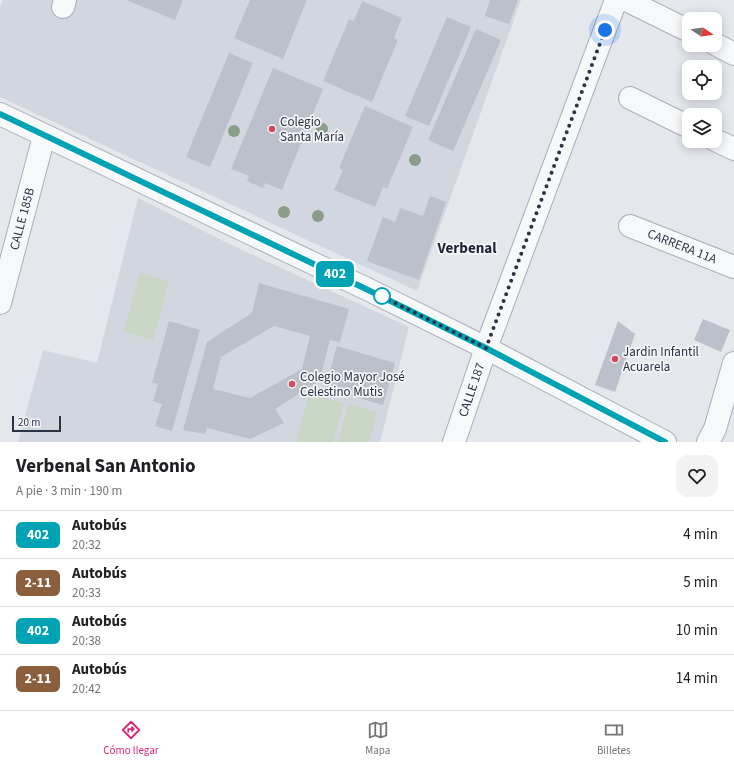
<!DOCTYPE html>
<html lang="es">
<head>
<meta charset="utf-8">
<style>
	:root { --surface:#fff; --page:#f2f2f2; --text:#202124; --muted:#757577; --line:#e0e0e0; --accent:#db2777 }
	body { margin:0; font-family:"Source Sans 3",sans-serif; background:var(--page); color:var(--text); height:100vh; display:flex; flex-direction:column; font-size:15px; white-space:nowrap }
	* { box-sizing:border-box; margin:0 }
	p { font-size:13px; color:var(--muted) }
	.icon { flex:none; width:22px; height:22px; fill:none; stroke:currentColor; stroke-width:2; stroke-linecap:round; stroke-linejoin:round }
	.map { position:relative; height:442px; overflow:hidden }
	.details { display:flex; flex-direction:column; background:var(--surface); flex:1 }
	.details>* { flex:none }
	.badge { padding:0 8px; border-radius:6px; font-size:14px; line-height:26px }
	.needle { width:26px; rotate:103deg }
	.controls { position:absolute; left:682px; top:12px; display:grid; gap:8px }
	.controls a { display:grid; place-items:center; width:40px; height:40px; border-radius:8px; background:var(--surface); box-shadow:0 2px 10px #0003; font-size:20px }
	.scale { position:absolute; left:12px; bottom:10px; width:49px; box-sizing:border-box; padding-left:4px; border:2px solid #2b3445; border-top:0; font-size:11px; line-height:14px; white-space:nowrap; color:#2b3445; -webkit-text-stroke:3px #f4f6f9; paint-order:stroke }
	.you { position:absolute; width:20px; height:20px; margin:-10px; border:3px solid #fff; border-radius:50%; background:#1a73e8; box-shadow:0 0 0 6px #1a73e833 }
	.map>.badge { position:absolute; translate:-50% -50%; box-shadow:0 0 0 2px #fff }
	.round { display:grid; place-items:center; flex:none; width:42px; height:42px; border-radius:12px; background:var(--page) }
	.summary { display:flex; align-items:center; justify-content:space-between; height:68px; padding:0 16px }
	h1 { font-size:19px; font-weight:700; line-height:30px }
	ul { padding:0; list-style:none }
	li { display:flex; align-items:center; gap:12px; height:48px; padding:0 16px; border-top:1px solid var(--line) }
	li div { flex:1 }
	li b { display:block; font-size:15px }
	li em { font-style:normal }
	li .badge { min-width:44px; font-weight:700; text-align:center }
	.tab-bar { display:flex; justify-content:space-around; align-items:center; height:56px; border-top:1px solid var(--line); background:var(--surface); font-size:11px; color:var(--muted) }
	.tab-bar a { display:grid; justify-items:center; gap:2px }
	.tab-bar .on { color:var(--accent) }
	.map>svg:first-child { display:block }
</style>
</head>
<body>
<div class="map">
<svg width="734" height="442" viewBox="0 0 734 442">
	<rect width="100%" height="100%" fill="#e4e7ec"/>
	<path fill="#d2d6de" d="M3,0H521L417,291L0,97V7Z
		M138,198L227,243L409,327L380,442H18L43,350L97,363Z"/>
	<path fill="#c9d6c5" d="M140,273L169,281L153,340L124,332Z
		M309,394L344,403L333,442H296Z
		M348,404L377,412L369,442H338Z"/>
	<path fill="#bbc0ca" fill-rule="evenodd" d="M126,0H183L175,20Z
		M250,0H307L283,59L234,38Z
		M490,0H518L509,24L485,16Z
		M362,1L402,18L394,38L398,40L372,102L323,81L349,19L354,21Z
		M447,17L471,27L429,126L405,116Z
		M476,29L501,40L453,151L428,140Z
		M229,53L253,63L210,167L186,157Z
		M273,68L323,89L282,190L265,183L263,188L247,181L249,176L231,169Z
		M365,106L413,127L387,189L383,187L375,207L334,190L343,170L339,168Z
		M430,196L446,202L419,280L367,261L383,217L395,222L400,208L423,216Z
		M259,283L349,309L340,342L330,340L321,374L316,383L275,409L284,423L250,439L207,428L205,434L183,430L207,342L252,313ZM274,326L310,336L302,369L250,398L213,389L221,357Z
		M703,319L730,330L721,352L694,340Z
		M169,321L200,330L172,431L155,426L162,404L153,401L158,384L152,383Z
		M618,321L635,334L615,392L595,385Z
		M337,346L395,363L383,405L325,388Z"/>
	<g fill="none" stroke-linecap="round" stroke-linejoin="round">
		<g stroke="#a9aeb7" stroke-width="24">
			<g id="minor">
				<path d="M626,0L689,31"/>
				<path d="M63,7L65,0"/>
				<path d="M715,44L734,54"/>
				<path d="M630,98L689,127"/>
				<path d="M0,114L367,289L486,348L665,442"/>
				<path d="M715,140L734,149"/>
				<path id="s1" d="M630,226L734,267"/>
				<path id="s2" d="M0,303L44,136"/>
				<path id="s3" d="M454,442L486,348L616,0"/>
				<path d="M708,442L715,429L734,363"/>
			</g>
		</g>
		<use href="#minor" stroke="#f7f8fa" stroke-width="22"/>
	</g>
	<g fill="#899d89">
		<circle cx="322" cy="129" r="6"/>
		<circle cx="234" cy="131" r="6"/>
		<circle cx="415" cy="160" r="6"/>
		<circle cx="284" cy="212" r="6"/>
		<circle cx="318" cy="216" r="6"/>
	</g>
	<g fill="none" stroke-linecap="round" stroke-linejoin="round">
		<g stroke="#fff" stroke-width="9">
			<path id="line" d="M0,114L366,289L486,348L665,442"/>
		</g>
		<use href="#line" stroke="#00a3b4" stroke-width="6"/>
		<path stroke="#2b3445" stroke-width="4" stroke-dasharray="0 7.2" d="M382,296L379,295L486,348L605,30"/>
	</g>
	<g fill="#d1495b" stroke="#f4f6f9" stroke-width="1.5">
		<circle cx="272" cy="129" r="4"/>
		<circle cx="615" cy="359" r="4"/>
		<circle cx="292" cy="384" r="4"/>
	</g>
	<circle fill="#fff" stroke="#00a3b4" stroke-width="2" cx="382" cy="296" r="8"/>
	<g text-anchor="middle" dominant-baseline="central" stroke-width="3.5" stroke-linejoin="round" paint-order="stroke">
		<g font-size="13" fill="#2b3445" stroke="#f4f6f9" text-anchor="start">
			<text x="280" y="122">Colegio<tspan x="280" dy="15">Santa María</tspan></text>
			<text x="623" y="352">Jardin Infantil<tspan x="623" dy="15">Acuarela</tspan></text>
			<text x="300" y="377">Colegio Mayor José<tspan x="300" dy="15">Celestino Mutis</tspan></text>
		</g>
		<g font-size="13" fill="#2b3445" stroke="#f4f6f9">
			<text stroke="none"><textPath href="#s2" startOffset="87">CALLE 185B</textPath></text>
			<text stroke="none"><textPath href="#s1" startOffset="56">CARRERA 11A</textPath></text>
			<text stroke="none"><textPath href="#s3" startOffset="55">CALLE 187</textPath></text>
		</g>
		<g font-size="15" font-weight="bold" fill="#1d2536" stroke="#f4f6f9">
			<text x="467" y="248">Verbenal</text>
		</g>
	</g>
</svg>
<div class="controls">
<a><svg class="needle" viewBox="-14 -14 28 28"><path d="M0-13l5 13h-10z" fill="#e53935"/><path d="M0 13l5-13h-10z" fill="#757577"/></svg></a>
<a><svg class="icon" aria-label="locate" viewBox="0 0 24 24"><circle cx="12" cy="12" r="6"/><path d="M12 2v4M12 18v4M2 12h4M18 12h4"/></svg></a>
<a><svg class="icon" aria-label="layers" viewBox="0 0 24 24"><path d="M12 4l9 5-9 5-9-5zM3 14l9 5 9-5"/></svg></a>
</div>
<div class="scale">20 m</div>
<div class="you" style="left:605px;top:30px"></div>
<b class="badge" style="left:335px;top:274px;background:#00a3b4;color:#fff">402</b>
</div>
<section class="details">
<div class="summary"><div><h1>Verbenal San Antonio</h1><p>A pie · 3 min · 190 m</p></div><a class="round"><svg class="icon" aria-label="heart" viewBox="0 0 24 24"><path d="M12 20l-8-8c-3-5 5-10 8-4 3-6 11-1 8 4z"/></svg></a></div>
<ul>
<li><span class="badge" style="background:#00a3b4;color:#fff">402</span><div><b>Autobús</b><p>20:32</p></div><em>4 min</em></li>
<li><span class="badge" style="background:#8b5e3c;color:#fff">2-11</span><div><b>Autobús</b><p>20:33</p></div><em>5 min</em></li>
<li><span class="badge" style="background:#00a3b4;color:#fff">402</span><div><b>Autobús</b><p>20:38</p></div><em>10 min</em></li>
<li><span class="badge" style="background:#8b5e3c;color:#fff">2-11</span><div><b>Autobús</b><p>20:42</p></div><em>14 min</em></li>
</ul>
</section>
<nav class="tab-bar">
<a class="on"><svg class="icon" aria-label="directions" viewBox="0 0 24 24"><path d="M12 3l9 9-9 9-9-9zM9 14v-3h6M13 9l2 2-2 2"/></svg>Cómo llegar</a>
<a><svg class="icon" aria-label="map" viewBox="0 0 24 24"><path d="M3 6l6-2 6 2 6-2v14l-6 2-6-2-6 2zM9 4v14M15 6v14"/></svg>Mapa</a>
<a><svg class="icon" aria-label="tickets" viewBox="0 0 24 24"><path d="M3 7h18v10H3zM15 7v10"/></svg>Billetes</a>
</nav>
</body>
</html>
